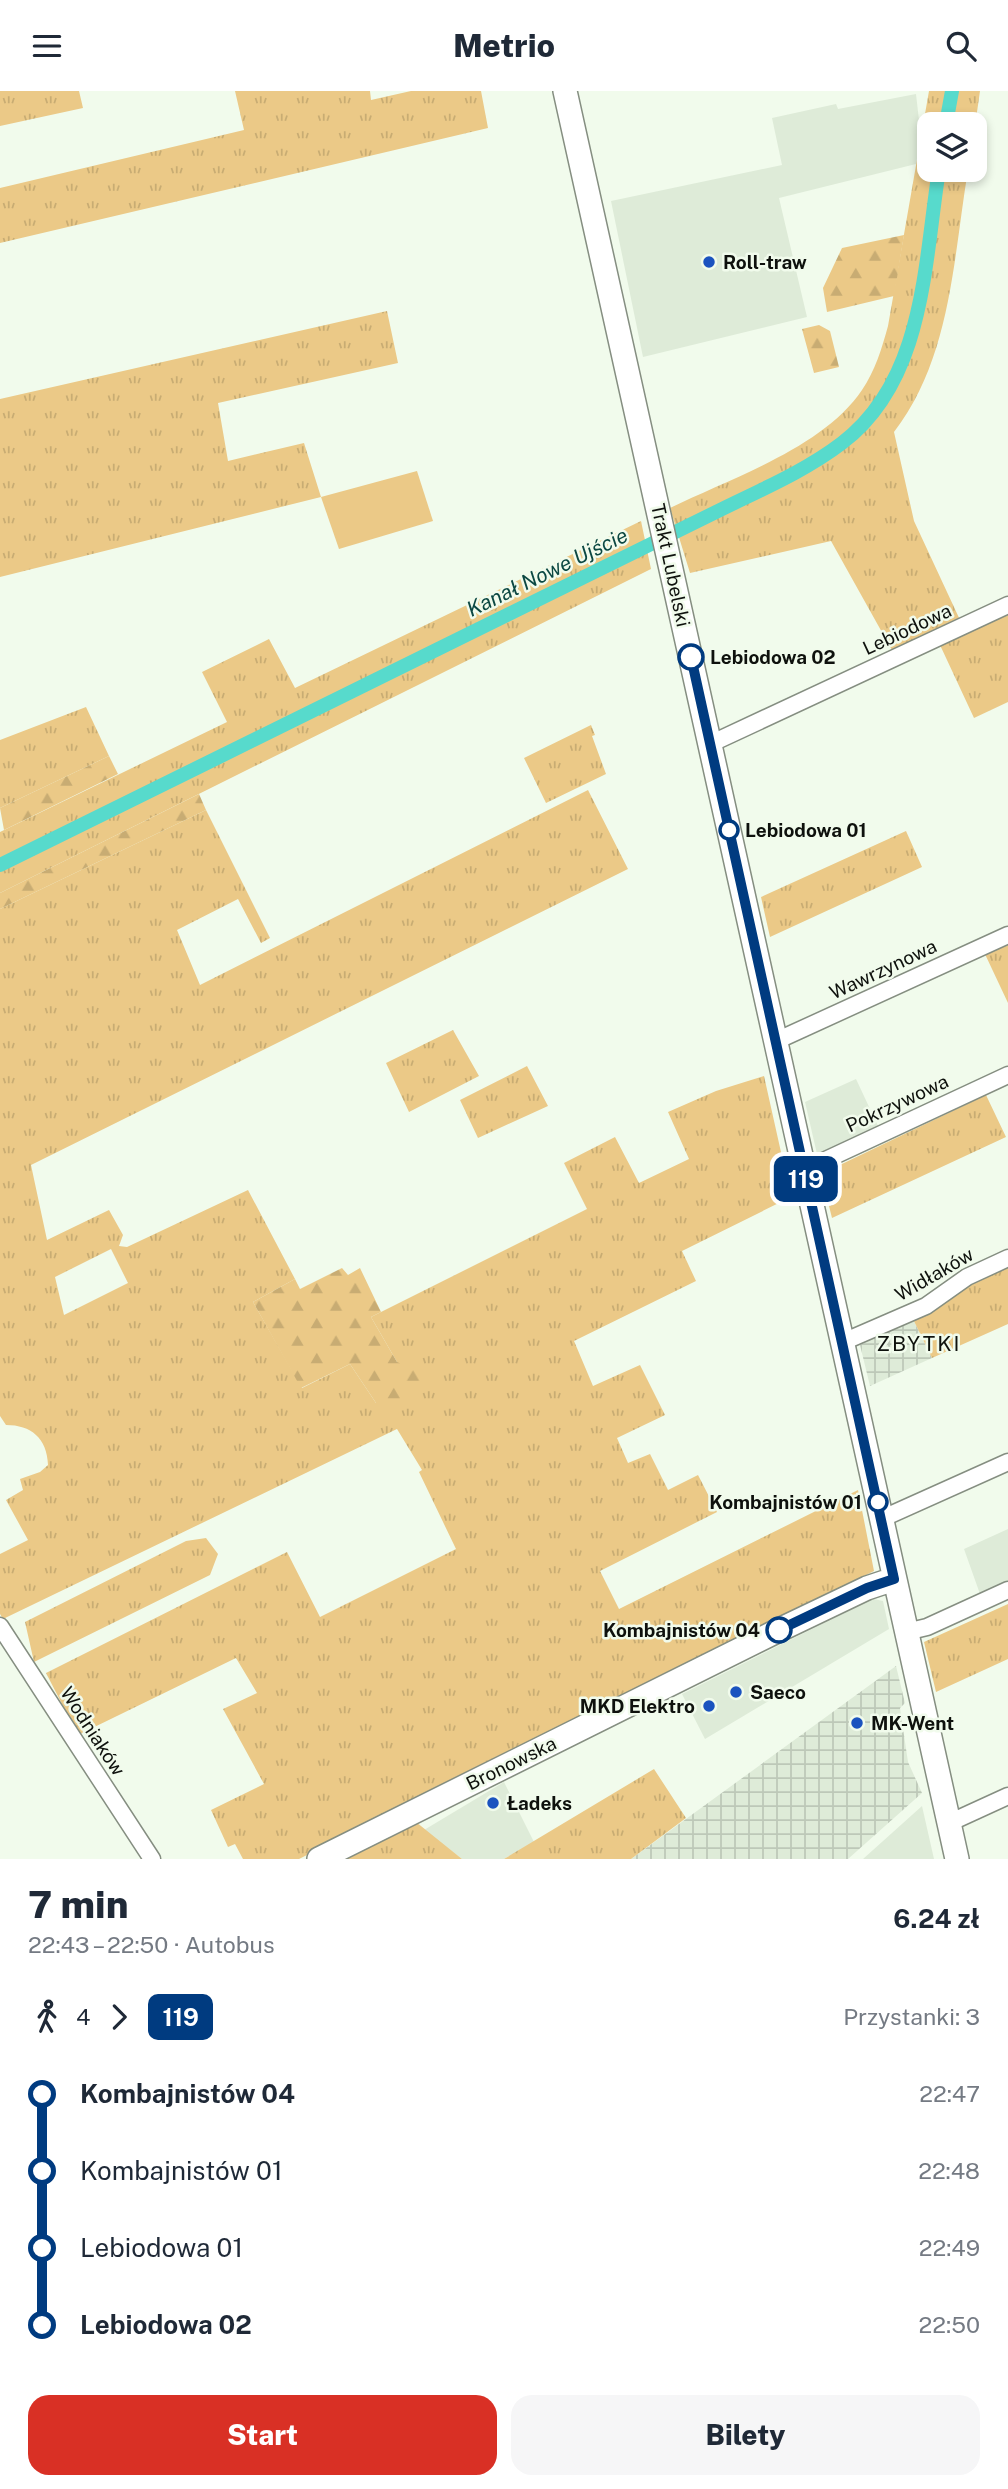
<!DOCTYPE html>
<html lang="pl">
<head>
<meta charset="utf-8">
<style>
	:root { --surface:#fff; --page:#f6f6f7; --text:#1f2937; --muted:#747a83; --accent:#d93025 }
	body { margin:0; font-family:"Public Sans",sans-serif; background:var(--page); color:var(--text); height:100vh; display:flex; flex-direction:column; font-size:26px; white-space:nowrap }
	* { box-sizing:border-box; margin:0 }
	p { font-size:23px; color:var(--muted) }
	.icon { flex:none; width:38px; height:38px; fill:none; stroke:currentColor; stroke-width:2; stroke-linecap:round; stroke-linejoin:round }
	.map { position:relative; height:1768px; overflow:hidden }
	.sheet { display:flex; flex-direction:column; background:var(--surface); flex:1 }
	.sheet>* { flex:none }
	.badge { padding:0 14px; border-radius:10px; font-size:24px; line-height:46px }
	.fabs { position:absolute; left:917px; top:21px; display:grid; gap:14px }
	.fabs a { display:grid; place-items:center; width:70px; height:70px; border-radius:14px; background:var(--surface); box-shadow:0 4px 10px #0003; font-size:35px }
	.map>.badge { position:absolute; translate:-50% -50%; box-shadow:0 0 0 4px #fff }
	.legs { display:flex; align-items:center; gap:10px; height:77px; padding:0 28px; font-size:23px }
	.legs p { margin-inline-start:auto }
	.overview { display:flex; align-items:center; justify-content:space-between; height:119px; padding:0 28px }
	h1 { font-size:38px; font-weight:800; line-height:52px }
	.primary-button { display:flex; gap:14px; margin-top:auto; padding:14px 28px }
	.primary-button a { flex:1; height:80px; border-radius:21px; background:var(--accent); color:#fff; font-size:28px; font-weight:800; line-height:80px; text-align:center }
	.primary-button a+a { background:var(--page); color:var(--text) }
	ul { padding:0 28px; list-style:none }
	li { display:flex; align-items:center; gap:24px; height:77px; font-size:26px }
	li i { display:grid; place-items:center; width:10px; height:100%; margin:0 9px; background:currentColor }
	li i::after { content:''; width:18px; height:18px; margin:-9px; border:5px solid; border-radius:50%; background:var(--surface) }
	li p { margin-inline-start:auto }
	li:first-child i { background:linear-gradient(#0000 50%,currentColor 0) }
	li:last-child i { background:linear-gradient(currentColor 50%,#0000 0) }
	header { display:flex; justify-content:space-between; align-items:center; height:91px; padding:0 28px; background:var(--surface); font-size:32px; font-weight:800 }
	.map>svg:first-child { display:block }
</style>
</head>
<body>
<header><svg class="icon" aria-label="menu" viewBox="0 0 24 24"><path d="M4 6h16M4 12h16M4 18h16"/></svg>Metrio<svg class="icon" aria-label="search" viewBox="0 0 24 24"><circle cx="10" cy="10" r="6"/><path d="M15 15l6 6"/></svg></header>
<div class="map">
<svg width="1008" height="1768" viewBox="0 0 1008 1768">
	<defs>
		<pattern id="industrial-grid" width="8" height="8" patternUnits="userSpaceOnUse" patternTransform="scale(1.75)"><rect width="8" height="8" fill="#deebd8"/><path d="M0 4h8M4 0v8" fill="none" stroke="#bdc8b8"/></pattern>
		<pattern id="grass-tufts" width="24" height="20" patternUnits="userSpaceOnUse" patternTransform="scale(1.75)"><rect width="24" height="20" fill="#ebc987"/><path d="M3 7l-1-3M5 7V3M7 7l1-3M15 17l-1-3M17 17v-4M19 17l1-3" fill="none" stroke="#c8ac73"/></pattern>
		<pattern id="forest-firs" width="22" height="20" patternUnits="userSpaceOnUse" patternTransform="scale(1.75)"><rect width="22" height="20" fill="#ebc987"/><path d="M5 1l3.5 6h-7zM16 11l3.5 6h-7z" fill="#c8ac73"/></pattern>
	</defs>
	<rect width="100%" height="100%" fill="#f1fbec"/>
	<path fill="#deebd8" d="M916,3L921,47L916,73L779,107L807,226L643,266L611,110L782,74L772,27L836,13L838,18Z
		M856,988L878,1035L817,1063L805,1011Z
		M1008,1438V1491L980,1503L964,1458Z
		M869,1507L883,1510L889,1538L705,1648L682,1603L864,1512Z
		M504,1691L534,1751L504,1768H462L424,1739Z
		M922,1715L934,1768H863Z"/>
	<path fill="url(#industrial-grid)" d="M913,1228L932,1267L870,1295L860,1254Z
		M896,1575L905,1612L900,1617L908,1671L922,1702L848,1768H631Z"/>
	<path fill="url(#grass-tufts)" fill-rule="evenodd" d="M0,0H79L83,17L0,35Z
		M235,0H370L371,9L411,0H481L488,37L0,152V97L244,39Z
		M929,0H980L975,35L929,33V79H968C953,169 951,267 894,341L914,430L960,529L893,561L831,450L690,482L670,417C731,387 823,357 862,299C875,280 882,257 888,235Z
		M387,220L398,272L218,312L228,370L304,352L321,406L0,486V308Z
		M641,430L651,478L0,802V741L227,631L202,581L269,548L295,597Z
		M1008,523V611L974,627L940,554Z
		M86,616L109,665L0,717V649Z
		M591,634L595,644L592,645L606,683L546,712L524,667Z
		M588,699L628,778L31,1074L47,1149L109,1119L123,1144L119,1155L127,1156L248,1099L295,1188L253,1211L302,1297L350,1273L376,1312L397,1271L371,1226L587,1118L564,1072L615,1046L639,1092L689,1068L668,1021L716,1000L764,985L791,1106L682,1160L696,1190L574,1250L593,1295L640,1274L665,1324L617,1347L628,1372L650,1363L668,1399L698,1384L717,1421L600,1480L619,1518L858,1399L874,1480L299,1768H243L235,1753L228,1756L211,1719L264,1693L223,1618L257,1602L236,1567L78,1644L46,1582L287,1461L320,1526L456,1458L419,1381L422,1379L397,1338L3,1528L0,1523V1463L28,1449L6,1409L23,1399L20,1388L40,1381L48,1374C47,1347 31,1334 6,1334L0,1325V818L206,719L270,847L261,852L238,808L177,839L200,894ZM111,1158L128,1192L64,1224L55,1186Z
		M906,740L922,776L770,846L761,806Z
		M1008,850V912L984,861Z
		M453,939L479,985L409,1021L386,972Z
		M527,975L548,1015L478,1047L460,1009Z
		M986,1004L1006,1046L832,1127L821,1083Z
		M1008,1173V1233L932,1267L913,1228L939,1217L960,1196Z
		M206,1447L218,1463L210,1484L34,1571L25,1531L186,1450Z
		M1008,1513V1568L936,1601L924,1551Z
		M654,1678L686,1727L631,1768H504Z
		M416,1731L462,1768H342Z"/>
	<path fill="url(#forest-firs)" d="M904,144L894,205L827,221L823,197L842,157Z
		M819,234L830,240L839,276L814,282L802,238Z
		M109,665L118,683L4,739L0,717Z
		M199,703L206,719L0,818V802Z
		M342,1177L348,1184L360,1177L381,1221L371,1226L397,1271L430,1285L403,1318L385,1319L376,1312L350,1273L301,1297L253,1211L295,1188L300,1198Z"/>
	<path fill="#ebc987" d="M417,380L433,430L339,458L321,406Z"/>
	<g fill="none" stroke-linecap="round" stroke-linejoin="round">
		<path stroke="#57dacc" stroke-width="14" d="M946,33L952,0
			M0,774L716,421C758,400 804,381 842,352C925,289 924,173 939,79"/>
		<g stroke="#858e81" stroke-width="19">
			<path id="street" d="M710,653L1008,514
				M776,950L1008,844
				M804,1079L1008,984
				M843,1251L926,1215L967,1186L1008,1167
				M881,1428L1008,1371
				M0,1535L152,1768
				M906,1541L927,1536L1008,1499
				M949,1732L1008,1705"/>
		</g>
		<g stroke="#858e81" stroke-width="26">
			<path id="secondary" d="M565,0L957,1768
				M319,1768L775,1541L867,1497L894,1488"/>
		</g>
		<use href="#street" stroke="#fff" stroke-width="16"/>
		<use href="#secondary" stroke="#fff" stroke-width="23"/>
	</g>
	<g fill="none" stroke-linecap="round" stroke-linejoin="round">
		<g stroke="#fff" stroke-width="16">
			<path id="line-1" d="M691,566L894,1488L867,1497L779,1539"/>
		</g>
		<use href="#line-1" stroke="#003b80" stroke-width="10"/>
	</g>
	<g fill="#1b53bf" stroke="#f1fbec" stroke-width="2.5">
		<circle cx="709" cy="171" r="7"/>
		<circle cx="736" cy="1601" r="7"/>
		<circle cx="709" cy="1615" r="7"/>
		<circle cx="857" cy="1632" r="7"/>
		<circle cx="493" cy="1712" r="7"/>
	</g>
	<g fill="#fff" stroke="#003b80" stroke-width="3.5">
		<circle cx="691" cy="566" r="12"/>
		<circle cx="729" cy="739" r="9"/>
		<circle cx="878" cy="1411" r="9"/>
		<circle cx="779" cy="1539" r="12"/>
	</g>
	<g text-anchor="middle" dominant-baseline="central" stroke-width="5" stroke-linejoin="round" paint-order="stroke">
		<g font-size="19" font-weight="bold" fill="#0e110d" stroke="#f1fbec" text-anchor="start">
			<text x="723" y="171">Roll-traw</text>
			<text x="750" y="1601">Saeco</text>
			<text x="695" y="1615" text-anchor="end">MKD Elektro</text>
			<text x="871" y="1632">MK-Went</text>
			<text x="507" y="1712">Ładeks</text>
		</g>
		<g font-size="19" fill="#0e110d" stroke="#f1fbec">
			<text transform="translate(671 474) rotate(78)">Trakt Lubelski</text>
			<text transform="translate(907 538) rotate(-25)">Lebiodowa</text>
			<text transform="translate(883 878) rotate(-25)">Wawrzynowa</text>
			<text transform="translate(897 1012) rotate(-25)">Pokrzywowa</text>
			<text transform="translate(934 1183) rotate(-30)">Widłaków</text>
			<text transform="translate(93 1640) rotate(57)">Wodniaków</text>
			<text transform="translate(511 1672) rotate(-26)">Bronowska</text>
		</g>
		<g font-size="19" font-weight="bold" fill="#0e110d" stroke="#f1fbec" text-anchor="start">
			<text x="710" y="566">Lebiodowa 02</text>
			<text x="745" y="739">Lebiodowa 01</text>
			<text x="862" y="1411" text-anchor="end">Kombajnistów 01</text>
			<text x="760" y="1539" text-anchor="end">Kombajnistów 04</text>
		</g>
		<g font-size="21" font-style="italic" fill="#0c4842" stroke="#f1fbec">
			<text transform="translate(547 481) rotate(-26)">Kanał Nowe Ujście</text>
		</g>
		<g font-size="21" letter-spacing="2" fill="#0e110d" stroke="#f1fbec">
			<text x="919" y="1252">ZBYTKI</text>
		</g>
	</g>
</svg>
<div class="fabs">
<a><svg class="icon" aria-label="layers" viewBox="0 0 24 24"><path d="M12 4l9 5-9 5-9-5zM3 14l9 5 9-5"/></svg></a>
</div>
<b class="badge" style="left:806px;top:1088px;background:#003b80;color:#fff">119</b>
</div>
<section class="sheet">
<div class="overview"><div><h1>7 min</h1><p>22:43 – 22:50 · Autobus</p></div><b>6.24 zł</b></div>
<div class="legs"><svg class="icon" aria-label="walk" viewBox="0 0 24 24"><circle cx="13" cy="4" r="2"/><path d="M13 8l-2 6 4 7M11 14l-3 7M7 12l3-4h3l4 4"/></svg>4<svg class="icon" aria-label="forward" viewBox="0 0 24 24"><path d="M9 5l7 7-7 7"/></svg><b class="badge" style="background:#003b80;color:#fff">119</b><p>Przystanki: 3</p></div>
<ul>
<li><i style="color:#003b80"></i><b>Kombajnistów 04</b><p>22:47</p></li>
<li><i style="color:#003b80"></i><span>Kombajnistów 01</span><p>22:48</p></li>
<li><i style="color:#003b80"></i><span>Lebiodowa 01</span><p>22:49</p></li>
<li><i style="color:#003b80"></i><b>Lebiodowa 02</b><p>22:50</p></li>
</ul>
<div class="primary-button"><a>Start</a><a>Bilety</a></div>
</section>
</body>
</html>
